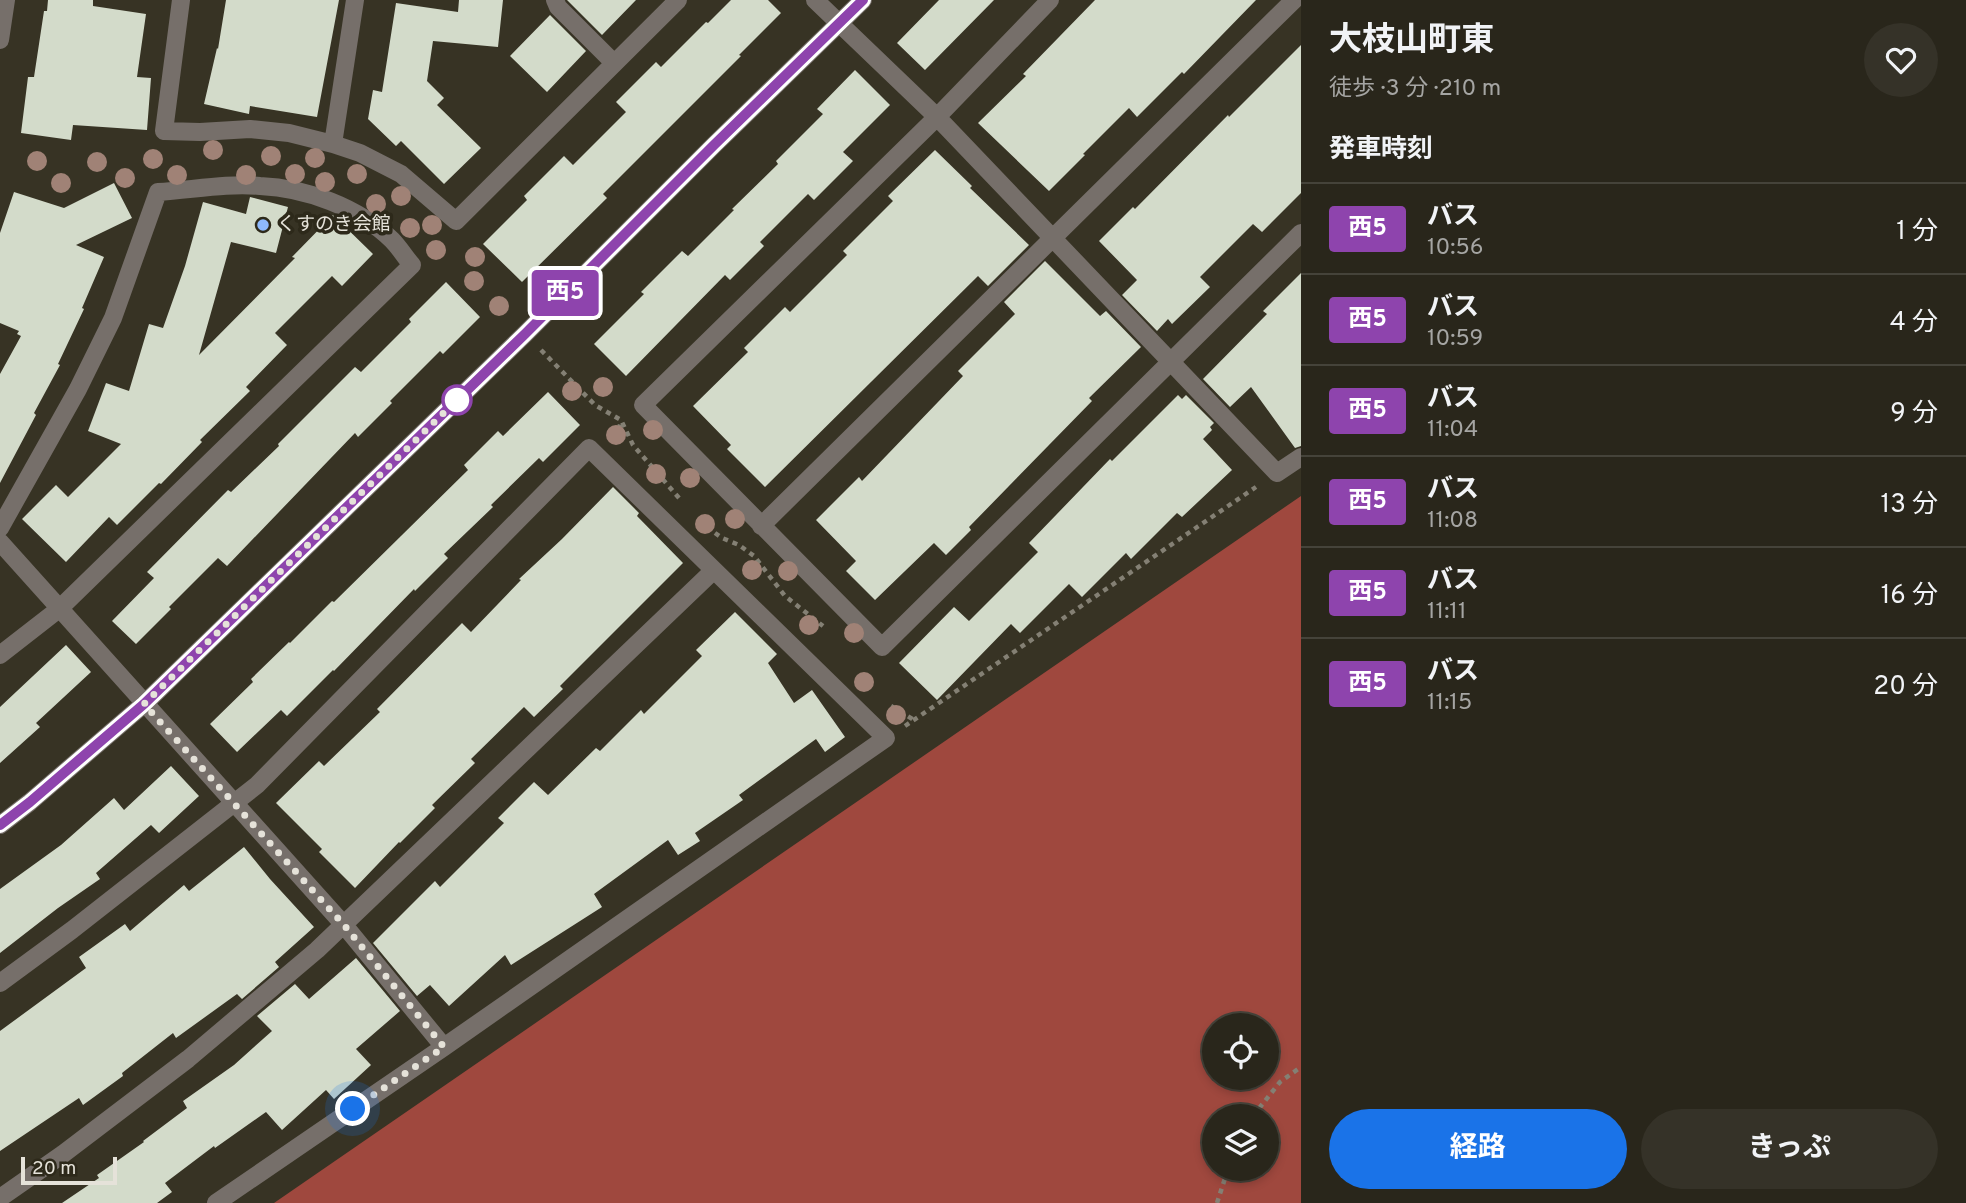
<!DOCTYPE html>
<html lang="ja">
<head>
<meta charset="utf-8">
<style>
	:root { --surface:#29261b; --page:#353228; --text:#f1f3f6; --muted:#a5a5a3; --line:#45433a; --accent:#1a73e8 }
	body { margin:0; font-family:Overpass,"Noto Sans JP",sans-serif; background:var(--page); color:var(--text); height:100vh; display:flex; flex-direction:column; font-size:26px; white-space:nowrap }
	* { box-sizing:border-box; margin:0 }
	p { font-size:23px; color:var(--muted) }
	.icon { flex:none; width:38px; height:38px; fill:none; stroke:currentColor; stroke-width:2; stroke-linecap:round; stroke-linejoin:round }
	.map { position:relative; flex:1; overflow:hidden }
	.drawer { display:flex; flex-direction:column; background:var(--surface); width:665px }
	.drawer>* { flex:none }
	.badge { padding:0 14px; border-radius:5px; font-size:24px; line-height:46px }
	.fabs { position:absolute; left:1202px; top:1013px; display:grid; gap:14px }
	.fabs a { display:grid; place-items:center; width:77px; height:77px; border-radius:50%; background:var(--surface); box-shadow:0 4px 10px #0003,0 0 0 2px var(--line); font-size:35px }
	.scale { position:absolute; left:21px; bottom:18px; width:96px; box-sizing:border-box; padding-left:7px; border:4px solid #e5e2d9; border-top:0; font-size:19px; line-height:24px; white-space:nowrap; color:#e5e2d9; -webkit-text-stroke:5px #2d291a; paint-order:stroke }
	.you { position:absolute; width:35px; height:35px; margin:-18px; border:5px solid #fff; border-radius:50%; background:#1a73e8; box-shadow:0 0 0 10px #1a73e833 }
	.map>.badge { position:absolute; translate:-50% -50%; box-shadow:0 0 0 4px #fff }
	h2 { padding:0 28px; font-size:26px; line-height:63px }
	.round { display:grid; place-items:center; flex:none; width:74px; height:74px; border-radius:37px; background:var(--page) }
	.head { display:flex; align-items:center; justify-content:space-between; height:119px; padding:0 28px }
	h1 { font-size:33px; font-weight:700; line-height:52px }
	.button { display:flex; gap:14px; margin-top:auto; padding:14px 28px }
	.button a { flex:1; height:80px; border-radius:42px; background:var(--accent); color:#fff; font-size:28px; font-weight:700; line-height:80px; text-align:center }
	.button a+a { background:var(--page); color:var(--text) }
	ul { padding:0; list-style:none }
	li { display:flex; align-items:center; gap:21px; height:91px; padding:0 28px; border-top:2px solid var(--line) }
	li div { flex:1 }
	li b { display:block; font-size:26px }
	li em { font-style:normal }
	li .badge { min-width:77px; font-weight:700; text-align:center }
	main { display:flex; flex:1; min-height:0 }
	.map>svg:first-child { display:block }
</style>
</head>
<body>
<main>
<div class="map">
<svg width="1301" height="1203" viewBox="0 0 1301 1203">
	<rect width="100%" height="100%" fill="#373324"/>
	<path fill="#9f483e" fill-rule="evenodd" d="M1301,496V1203H274ZM1214,1026H1267V1078H1214ZM1214,1116H1267V1169H1214Z"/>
	<path fill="#d3dbca" d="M48,0H93V6L146,14L137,77L151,78L147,130L73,125L71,140L21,133L28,77H34L44,11H47Z
		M226,0H339L317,117L250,106L249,114L204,104L217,48L218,49Z
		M459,0H503L498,47L433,41L427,81L444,98L437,105L481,148L444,184L401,141L396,146L368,119L373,90L382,92L396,3L458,12Z
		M567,0H636L602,35Z
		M731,0H768L781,13L739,55L741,56L603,194L607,198L522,282L483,244L527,200L524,196L564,156L573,165L626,112L616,102L656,62L661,67L706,22L708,23Z
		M939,0H994L925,70L897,43Z
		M1095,0H1256L1184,74L1182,72L1137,117L1129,108L1083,154L1085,155L1049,191L978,123L1026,76L1023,74Z
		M550,15L586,51L547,92L510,56Z
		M1301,45V193L1262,232L1253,224L1200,277L1210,287L1172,324L1168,319L1157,331L1122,295L1137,280L1099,241L1133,207L1135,209L1228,115L1229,117Z
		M855,70L890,105L843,152L853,161L814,200L808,194L760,242L764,246L730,280L725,275L626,376L594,344L644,294L641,292L682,251L688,256L734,210L732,209L778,164L776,161L823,114L817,109Z
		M935,150L972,186L970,188L1029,245L988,286L978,276L765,487L727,449L731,445L693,406L748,352L744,348L785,307L790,312L847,255L843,251L893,201L888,196Z
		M114,183L132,218L76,245L104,257L82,308L84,309L58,364L60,365L34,413L36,415L0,483V374L21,336L17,334L19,331L0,323V233L14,192L64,208Z
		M250,197L288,207L276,253L231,242L199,355L295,258L292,257L333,215L373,254L342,286L332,276L275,333L287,345L246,387L250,391L200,440L202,442L161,484L159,483L117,525L109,517L66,562L22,519L56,485L68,497L121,444L88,431L106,383L129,391L149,324L163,328L185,266L203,202L246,214Z
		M1045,261L1100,316L1106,311L1141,347L1089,398L1092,401L969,527L971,530L946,555L934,543L875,600L846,571L856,561L816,520L859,477L862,481L963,376L958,371L1015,314L1004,302Z
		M1301,273V446L1295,448L1251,387L1230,407L1203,379L1267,314L1263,311Z
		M446,282L480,317L443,354L440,351L390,401L392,403L358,437L355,433L227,566L218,558L169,607L171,609L136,644L112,621L154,578L147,572L228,490L231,492L279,446L278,444L355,367L361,372L411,322L409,319Z
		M548,392L580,425L543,462L539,458L491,505L493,507L444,554L448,558L415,591L414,589L334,671L333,670L287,716L281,710L237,752L210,724L253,682L251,679L289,642L290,643L332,601L334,602L468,470L464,465L498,431L503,436Z
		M1178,395L1182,399L1186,395L1214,423L1210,427L1212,430L1203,439L1232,470L1182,517L1177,513L1131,559L1126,553L1082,597L1069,584L1020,633L1011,624L937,700L899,663L954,607L969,621L1038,552L1029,543L1110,459L1112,461Z
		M613,487L639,513L637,516L683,563L560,686L563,689L534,717L524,707L471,759L475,763L432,805L435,808L400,843L399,842L355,888L319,852L322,849L276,803L319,761L324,766L380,712L377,709L462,623L471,632L521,580L519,579L562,539Z
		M735,612L777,654L768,663L794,703L812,690L845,737L825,752L816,739L739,795L743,800L695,833L700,841L678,855L668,840L594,894L602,907L511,965L505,955L449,1006L430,985L417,996L373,943L435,881L440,887L504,823L498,818L534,782L548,795L596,748L600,751L641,710L644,714L702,656L696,650Z
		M66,645L91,672L36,723L40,727L0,763V707Z
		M171,766L199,796L159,833L151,825L96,873L100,879L58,908L0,953V889L61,845L114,798L124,810Z
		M244,847L270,879L314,927L275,962L279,967L242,999L237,994L176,1038L173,1033L122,1073L123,1076L83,1105L79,1098L0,1151V1031L86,968L79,957L125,924L130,931L184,885L189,891Z
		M356,958L400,1011L356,1049L371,1065L334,1099L326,1090L282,1130L266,1112L215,1148L214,1146L165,1183L172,1192L157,1203H62L99,1178L97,1175L144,1142L143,1141L187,1108L183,1101L234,1065L272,1031L257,1016L295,984L309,999Z"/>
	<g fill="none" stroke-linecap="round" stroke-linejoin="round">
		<path stroke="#848074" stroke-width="4.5" stroke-dasharray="5 5" stroke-linecap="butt" d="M541,350L595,405L621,420L633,445L679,498
			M616,439L621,421
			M715,533L722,538L739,545L754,556L785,596L823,626
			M891,706L914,720
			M905,726L1256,487
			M1253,1116L1280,1082L1301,1067
			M1217,1203L1228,1169"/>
		<path stroke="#766f6a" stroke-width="18" d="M181,0L164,131L200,132L250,129L289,133L333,144L360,153L401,174L456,221L678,0
			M555,0L558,7L614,63
			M815,0L937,117L1277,473L1301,457
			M1050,0L937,117L643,405L882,647L1301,233
			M0,40L6,0
			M333,144L355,0
			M761,526L1294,0
			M0,528L78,389L113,318L158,192C192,190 226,183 260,186C306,188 358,207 392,240C399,247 405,257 412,265L59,609L0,655
			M0,542L344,925L444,1047
			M0,825L30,802L144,704L525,334L714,145L863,0
			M0,983L72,930L257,785L589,448L886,738L444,1047L216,1203
			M0,1198L63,1154L188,1059L317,950L713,571"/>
	</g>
	<g fill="#a08276">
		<circle cx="213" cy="150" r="10"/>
		<circle cx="271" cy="156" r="10"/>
		<circle cx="315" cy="158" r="10"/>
		<circle cx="153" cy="159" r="10"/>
		<circle cx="37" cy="161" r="10"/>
		<circle cx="97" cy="162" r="10"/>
		<circle cx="295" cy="174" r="10"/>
		<circle cx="357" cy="174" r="10"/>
		<circle cx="177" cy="175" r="10"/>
		<circle cx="246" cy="175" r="10"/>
		<circle cx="125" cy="178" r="10"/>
		<circle cx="325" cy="182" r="10"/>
		<circle cx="61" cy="183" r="10"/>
		<circle cx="401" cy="196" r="10"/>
		<circle cx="376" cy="204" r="10"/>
		<circle cx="432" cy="225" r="10"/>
		<circle cx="410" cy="228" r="10"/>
		<circle cx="436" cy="250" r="10"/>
		<circle cx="475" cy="257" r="10"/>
		<circle cx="474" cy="281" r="10"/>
		<circle cx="499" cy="306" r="10"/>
		<circle cx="603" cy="387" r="10"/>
		<circle cx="572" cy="391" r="10"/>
		<circle cx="653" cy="430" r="10"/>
		<circle cx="616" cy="435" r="10"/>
		<circle cx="656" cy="474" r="10"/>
		<circle cx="690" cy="478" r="10"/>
		<circle cx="735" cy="519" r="10"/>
		<circle cx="705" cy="524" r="10"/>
		<circle cx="752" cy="570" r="10"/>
		<circle cx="788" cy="571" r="10"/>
		<circle cx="809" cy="625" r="10"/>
		<circle cx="854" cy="633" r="10"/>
		<circle cx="864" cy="682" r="10"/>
		<circle cx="896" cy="715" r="10"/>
	</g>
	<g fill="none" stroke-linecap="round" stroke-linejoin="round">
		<g stroke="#fff" stroke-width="16">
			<path id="line" d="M0,825L30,802L144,704L525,334L714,145L863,0"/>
		</g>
		<use href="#line" stroke="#8e44ad" stroke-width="10"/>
		<path stroke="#e5e2d9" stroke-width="7" stroke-dasharray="0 12.6" d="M353,1109L444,1047L344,925L144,704L457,400"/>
	</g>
	<circle fill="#8eb9fc" stroke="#2d291a" stroke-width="2.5" cx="263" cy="225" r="7"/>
	<circle fill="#fff" stroke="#8e44ad" stroke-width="3.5" cx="457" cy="400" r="14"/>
	<g text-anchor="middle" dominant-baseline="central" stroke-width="7" stroke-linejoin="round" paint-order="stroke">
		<g font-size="19" fill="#e5e2d9" stroke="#2d291a" text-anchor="start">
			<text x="277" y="225">くすのき会館</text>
		</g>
	</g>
</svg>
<div class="fabs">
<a><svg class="icon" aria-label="locate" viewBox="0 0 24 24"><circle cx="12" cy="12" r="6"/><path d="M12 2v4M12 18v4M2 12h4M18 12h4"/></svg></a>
<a><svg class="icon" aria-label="layers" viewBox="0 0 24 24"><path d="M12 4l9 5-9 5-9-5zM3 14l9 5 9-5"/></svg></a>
</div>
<div class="scale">20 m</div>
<div class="you" style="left:353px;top:1109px"></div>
<b class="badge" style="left:565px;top:293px;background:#8e44ad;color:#fff">西5</b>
</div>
<section class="drawer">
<div class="head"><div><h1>大枝山町東</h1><p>徒歩 · 3 分 · 210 m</p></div><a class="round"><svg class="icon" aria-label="heart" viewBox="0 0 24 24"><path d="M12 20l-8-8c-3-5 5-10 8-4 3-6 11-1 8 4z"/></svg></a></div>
<h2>発車時刻</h2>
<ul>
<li><span class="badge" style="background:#8e44ad;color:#fff">西5</span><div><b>バス</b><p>10:56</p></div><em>1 分</em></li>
<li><span class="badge" style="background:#8e44ad;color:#fff">西5</span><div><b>バス</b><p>10:59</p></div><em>4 分</em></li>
<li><span class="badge" style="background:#8e44ad;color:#fff">西5</span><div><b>バス</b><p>11:04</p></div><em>9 分</em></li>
<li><span class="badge" style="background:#8e44ad;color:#fff">西5</span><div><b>バス</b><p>11:08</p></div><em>13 分</em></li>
<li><span class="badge" style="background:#8e44ad;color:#fff">西5</span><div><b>バス</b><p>11:11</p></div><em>16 分</em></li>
<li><span class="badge" style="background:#8e44ad;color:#fff">西5</span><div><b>バス</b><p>11:15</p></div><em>20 分</em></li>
</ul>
<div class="button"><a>経路</a><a>きっぷ</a></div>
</section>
</main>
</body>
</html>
